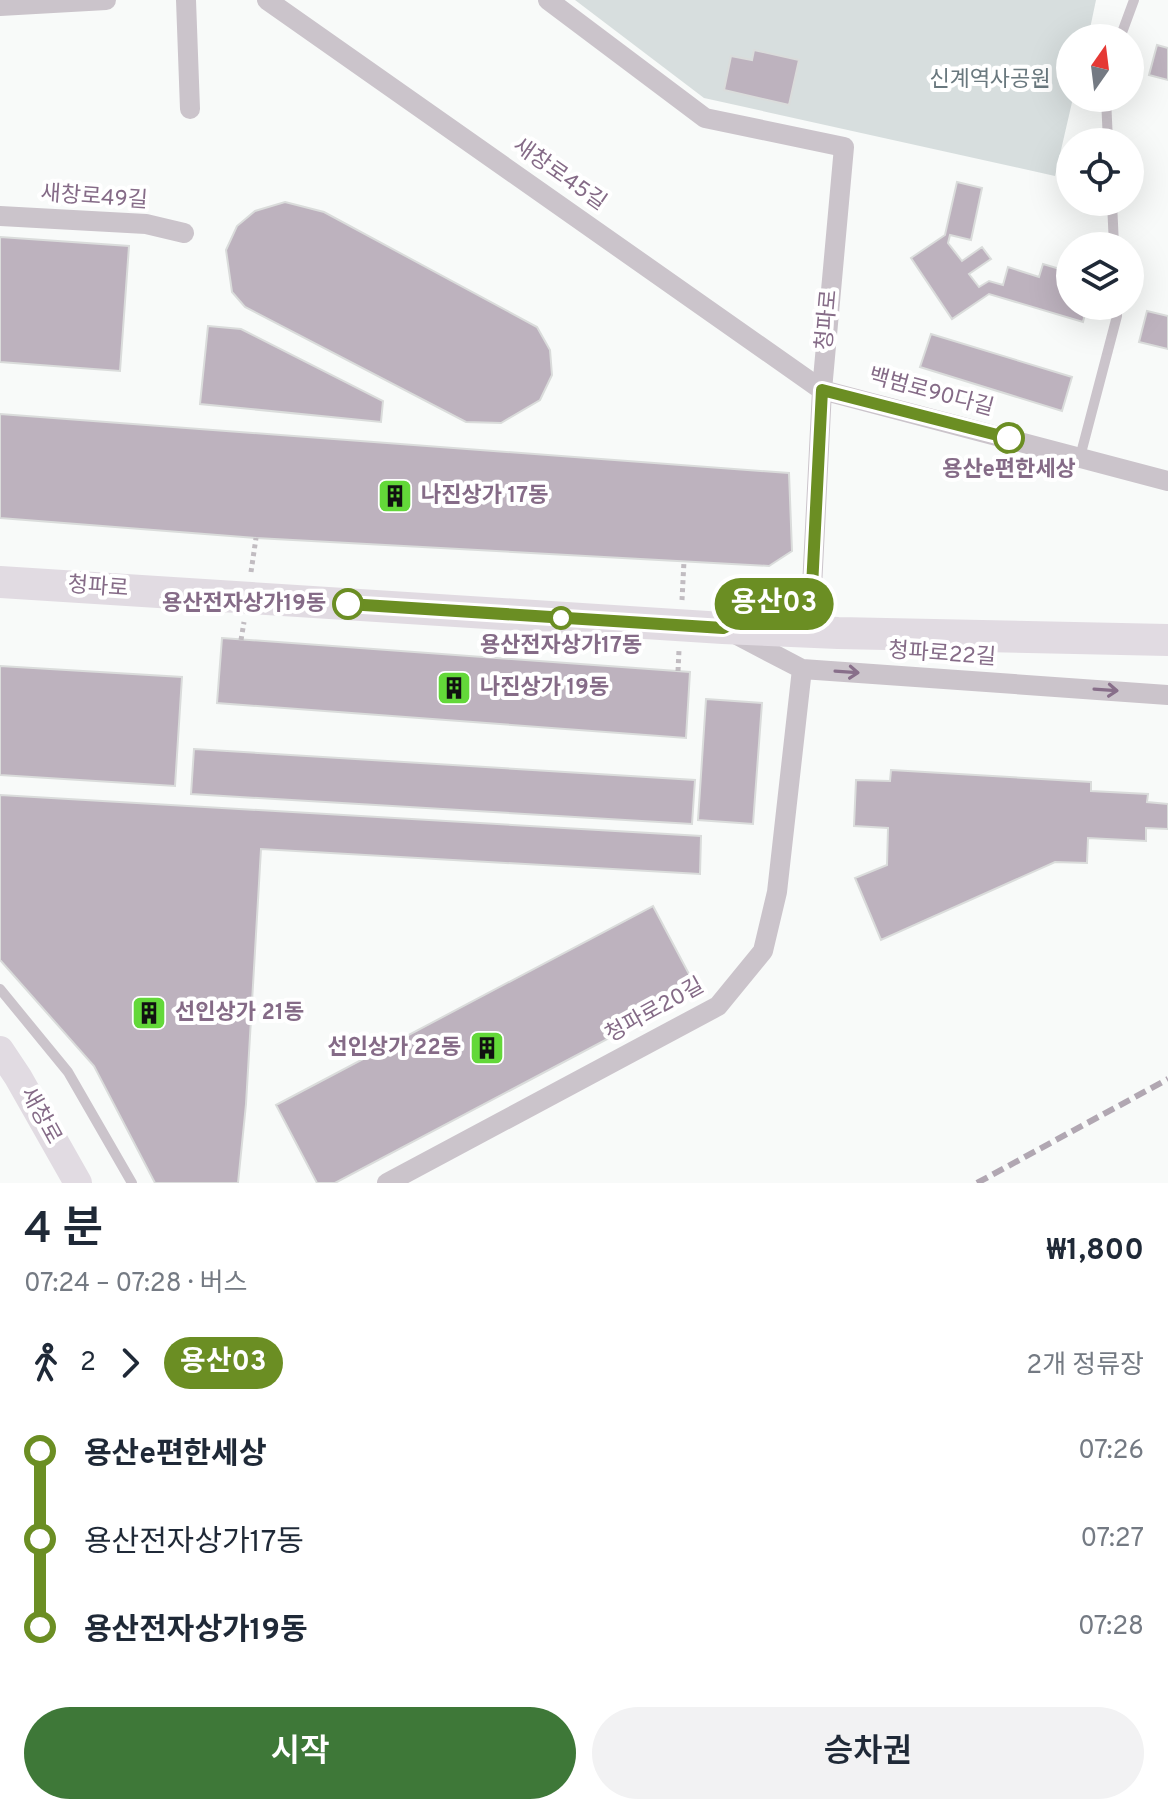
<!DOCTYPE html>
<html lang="ko">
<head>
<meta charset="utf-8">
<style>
	:root { --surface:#fff; --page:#f2f2f3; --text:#1f2937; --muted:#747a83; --accent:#3e7838 }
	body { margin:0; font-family:Overpass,"Noto Sans KR",sans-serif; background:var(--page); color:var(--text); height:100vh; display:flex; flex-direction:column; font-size:30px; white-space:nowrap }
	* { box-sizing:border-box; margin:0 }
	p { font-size:26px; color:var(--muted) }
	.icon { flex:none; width:44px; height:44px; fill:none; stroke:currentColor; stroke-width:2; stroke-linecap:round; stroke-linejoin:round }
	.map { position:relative; height:1183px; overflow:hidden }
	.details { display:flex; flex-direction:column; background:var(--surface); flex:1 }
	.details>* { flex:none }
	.badge { padding:0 16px; border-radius:26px; font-size:28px; line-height:52px }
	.needle { width:52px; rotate:14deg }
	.fabs { position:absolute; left:1056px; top:24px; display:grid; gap:16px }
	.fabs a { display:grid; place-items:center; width:88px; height:88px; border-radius:50%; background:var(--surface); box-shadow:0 8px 32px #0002; font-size:40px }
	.map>.badge { position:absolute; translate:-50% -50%; box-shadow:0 0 0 4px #fff }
	.legs { display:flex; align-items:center; gap:12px; height:88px; padding:0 24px; font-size:26px }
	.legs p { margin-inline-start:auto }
	.head { display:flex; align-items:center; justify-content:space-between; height:136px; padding:0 24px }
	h1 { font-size:44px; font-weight:600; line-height:60px }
	.action { display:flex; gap:16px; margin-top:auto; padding:16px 24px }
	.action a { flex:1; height:92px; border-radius:48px; background:var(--accent); color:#fff; font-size:32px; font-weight:600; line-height:92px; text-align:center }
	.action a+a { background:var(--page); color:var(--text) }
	ul { padding:0 24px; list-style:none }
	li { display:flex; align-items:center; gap:28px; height:88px; font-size:30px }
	li i { display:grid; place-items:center; width:12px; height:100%; margin:0 10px; background:currentColor }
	li i::after { content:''; width:20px; height:20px; margin:-10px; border:6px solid; border-radius:50%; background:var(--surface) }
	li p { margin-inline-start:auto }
	li:first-child i { background:linear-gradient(#0000 50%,currentColor 0) }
	li:last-child i { background:linear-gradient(currentColor 50%,#0000 0) }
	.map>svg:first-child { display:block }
</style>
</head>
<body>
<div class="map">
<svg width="1168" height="1183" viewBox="0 0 1168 1183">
	<rect width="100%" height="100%" fill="#f8faf9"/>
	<path fill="#d7dede" d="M575,0H1096L1088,38H1070V98H1073L1055,176L704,98Z"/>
	<path fill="#bdb2be" stroke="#dadcdb" stroke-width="2" d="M1157,45L1168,48V80L1149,75Z
		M754,50L799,60L789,105L724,90L731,56L752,60Z
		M957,182L982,188L971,240L950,235L948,243L962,261L982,247L991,259L969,274L979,287L989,281L1003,285L1008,267L1039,277L1043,264L1070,272V306H1087L1083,322L989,294L952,319L911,258L945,235Z
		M285,202L324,212L537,327L550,350L552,375L540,400L501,423L466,422L245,307L232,292L226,250L237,226L255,211Z
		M0,237L129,246L120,371L0,362Z
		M1147,311L1168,316V349L1139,342Z
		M208,326L241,329L383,401L381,422L200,404Z
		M931,334L1072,377L1062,411L920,367Z
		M0,414L789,473L792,551L769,566L256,538L0,518Z
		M222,638L690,672L686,738L217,703Z
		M0,666L182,677L175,786L0,775Z
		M706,699L762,703L753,824L698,820Z
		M194,749L695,780L692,824L191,794Z
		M891,770L1091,782V791L1148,794L1147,802L1168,804V829L1146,828V841L1088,838L1087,863L1055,862L881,940L855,878L887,865L888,828L854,826L856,780L890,781Z
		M0,795L701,836L700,874L261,849L246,1104L238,1183H155L94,1066L0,960Z
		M0,795L701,836L700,874L261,849L246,1104L238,1183H155L94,1066L0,960Z
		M653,906L698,991L335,1183H317L276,1105Z"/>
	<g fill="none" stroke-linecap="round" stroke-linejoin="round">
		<path stroke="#c1bcc1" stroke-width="5" stroke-dasharray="4 4" stroke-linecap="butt" d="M251,572L256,538
			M682,600L684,561
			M241,640L244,622
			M678,671L679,650"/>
		<path stroke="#cbc4cb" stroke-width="10" d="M1120,38L1134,0
			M1106,98L1108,142
			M1112,202L1114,246
			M1080,457L1117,316V306
			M0,989L68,1072L132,1183"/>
		<path stroke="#cbc4cb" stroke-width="20" d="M186,0L190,109
			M267,0L822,390L1168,481
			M548,0L705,118L844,147L822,390L812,587L730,625
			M0,6L106,0
			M0,216L146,224L184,233
			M733,633L802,669L1168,695
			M387,1183L718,1006L763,951L777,892L802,669"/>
		<path stroke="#e1dbe2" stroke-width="28" d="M0,1050L18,1077L78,1183"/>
		<path stroke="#e1dbe2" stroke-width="32" d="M0,582L723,628L838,633L1168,640"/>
		<path stroke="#b1a7b2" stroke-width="6" stroke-dasharray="12 6" stroke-linecap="butt" d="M977,1183L1168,1079"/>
	</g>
	<defs><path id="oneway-shaft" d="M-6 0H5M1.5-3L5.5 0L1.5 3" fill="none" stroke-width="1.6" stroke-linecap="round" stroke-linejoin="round" transform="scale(2)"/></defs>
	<g stroke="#886f8a">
		<use href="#oneway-shaft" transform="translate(847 672) rotate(4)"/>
		<use href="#oneway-shaft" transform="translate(1106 690) rotate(4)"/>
	</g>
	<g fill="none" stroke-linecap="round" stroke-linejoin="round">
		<g stroke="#fff" stroke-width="18">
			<path id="line-1" d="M348,604L723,628L812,587L822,390L1009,438"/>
		</g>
		<use href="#line-1" stroke="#6b8e23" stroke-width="12"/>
	</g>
	<defs>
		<g id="building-square" transform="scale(1.8)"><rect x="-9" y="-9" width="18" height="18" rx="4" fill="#63d839" stroke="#fff"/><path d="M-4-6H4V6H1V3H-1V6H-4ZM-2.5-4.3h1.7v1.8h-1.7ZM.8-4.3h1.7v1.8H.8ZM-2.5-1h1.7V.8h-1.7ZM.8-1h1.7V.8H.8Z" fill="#111"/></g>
	</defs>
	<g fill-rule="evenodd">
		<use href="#building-square" x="395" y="496"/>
		<use href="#building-square" x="454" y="688"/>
		<use href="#building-square" x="149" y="1013"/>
		<use href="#building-square" x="487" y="1048"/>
	</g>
	<g fill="#fff" stroke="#6b8e23" stroke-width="4">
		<circle cx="1009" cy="438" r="14"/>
		<circle cx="348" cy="604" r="14"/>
		<circle cx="561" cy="618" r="10"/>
	</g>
	<g text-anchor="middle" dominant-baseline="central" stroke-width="8" stroke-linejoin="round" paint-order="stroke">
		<g font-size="22" fill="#69787e" stroke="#fff">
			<text x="990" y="80">신계역사공원</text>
		</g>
		<g font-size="22" fill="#856b87" stroke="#fff">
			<text transform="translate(559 175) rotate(35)">새창로45길</text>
			<text transform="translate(94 198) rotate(4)">새창로49길</text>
			<text transform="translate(828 320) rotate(-85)">청파로</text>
			<text transform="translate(931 393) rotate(15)">백범로90다길</text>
			<text transform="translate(98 588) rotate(4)">청파로</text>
			<text transform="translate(942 655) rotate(4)">청파로22길</text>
			<text transform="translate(655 1011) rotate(-29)">청파로20길</text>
			<text transform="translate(40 1116) rotate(61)">새창로</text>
		</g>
		<g font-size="22" font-weight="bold" fill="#856b87" stroke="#fff">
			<text x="1009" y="470">용산e편한세상</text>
			<text x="326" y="604" text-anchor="end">용산전자상가19동</text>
			<text x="561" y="646">용산전자상가17동</text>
		</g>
		<g font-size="22" font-weight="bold" fill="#856b87" stroke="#fff" text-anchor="start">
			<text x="421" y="496">나진상가 17동</text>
			<text x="480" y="688">나진상가 19동</text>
			<text x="175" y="1013">선인상가 21동</text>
			<text x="461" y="1048" text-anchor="end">선인상가 22동</text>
		</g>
	</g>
</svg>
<div class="fabs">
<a><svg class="needle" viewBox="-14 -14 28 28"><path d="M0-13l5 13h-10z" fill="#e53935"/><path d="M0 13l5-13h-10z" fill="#747a83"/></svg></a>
<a><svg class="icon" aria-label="locate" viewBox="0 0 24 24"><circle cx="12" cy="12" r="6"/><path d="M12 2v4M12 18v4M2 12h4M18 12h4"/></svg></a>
<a><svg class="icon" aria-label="layers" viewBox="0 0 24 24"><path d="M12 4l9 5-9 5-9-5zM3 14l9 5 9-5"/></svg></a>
</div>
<b class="badge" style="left:774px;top:604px;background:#6b8e23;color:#fff">용산03</b>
</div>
<section class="details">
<div class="head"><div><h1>4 분</h1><p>07:24 – 07:28 · 버스</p></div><b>₩1,800</b></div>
<div class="legs"><svg class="icon" aria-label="walk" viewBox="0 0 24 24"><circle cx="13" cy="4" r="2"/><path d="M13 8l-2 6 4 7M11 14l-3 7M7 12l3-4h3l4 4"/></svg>2<svg class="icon" aria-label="forward" viewBox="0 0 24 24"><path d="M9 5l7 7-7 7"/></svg><b class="badge" style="background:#6b8e23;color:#fff">용산03</b><p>2개 정류장</p></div>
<ul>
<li><i style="color:#6b8e23"></i><b>용산e편한세상</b><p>07:26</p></li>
<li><i style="color:#6b8e23"></i><span>용산전자상가17동</span><p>07:27</p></li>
<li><i style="color:#6b8e23"></i><b>용산전자상가19동</b><p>07:28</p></li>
</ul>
<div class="action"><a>시작</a><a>승차권</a></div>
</section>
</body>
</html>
